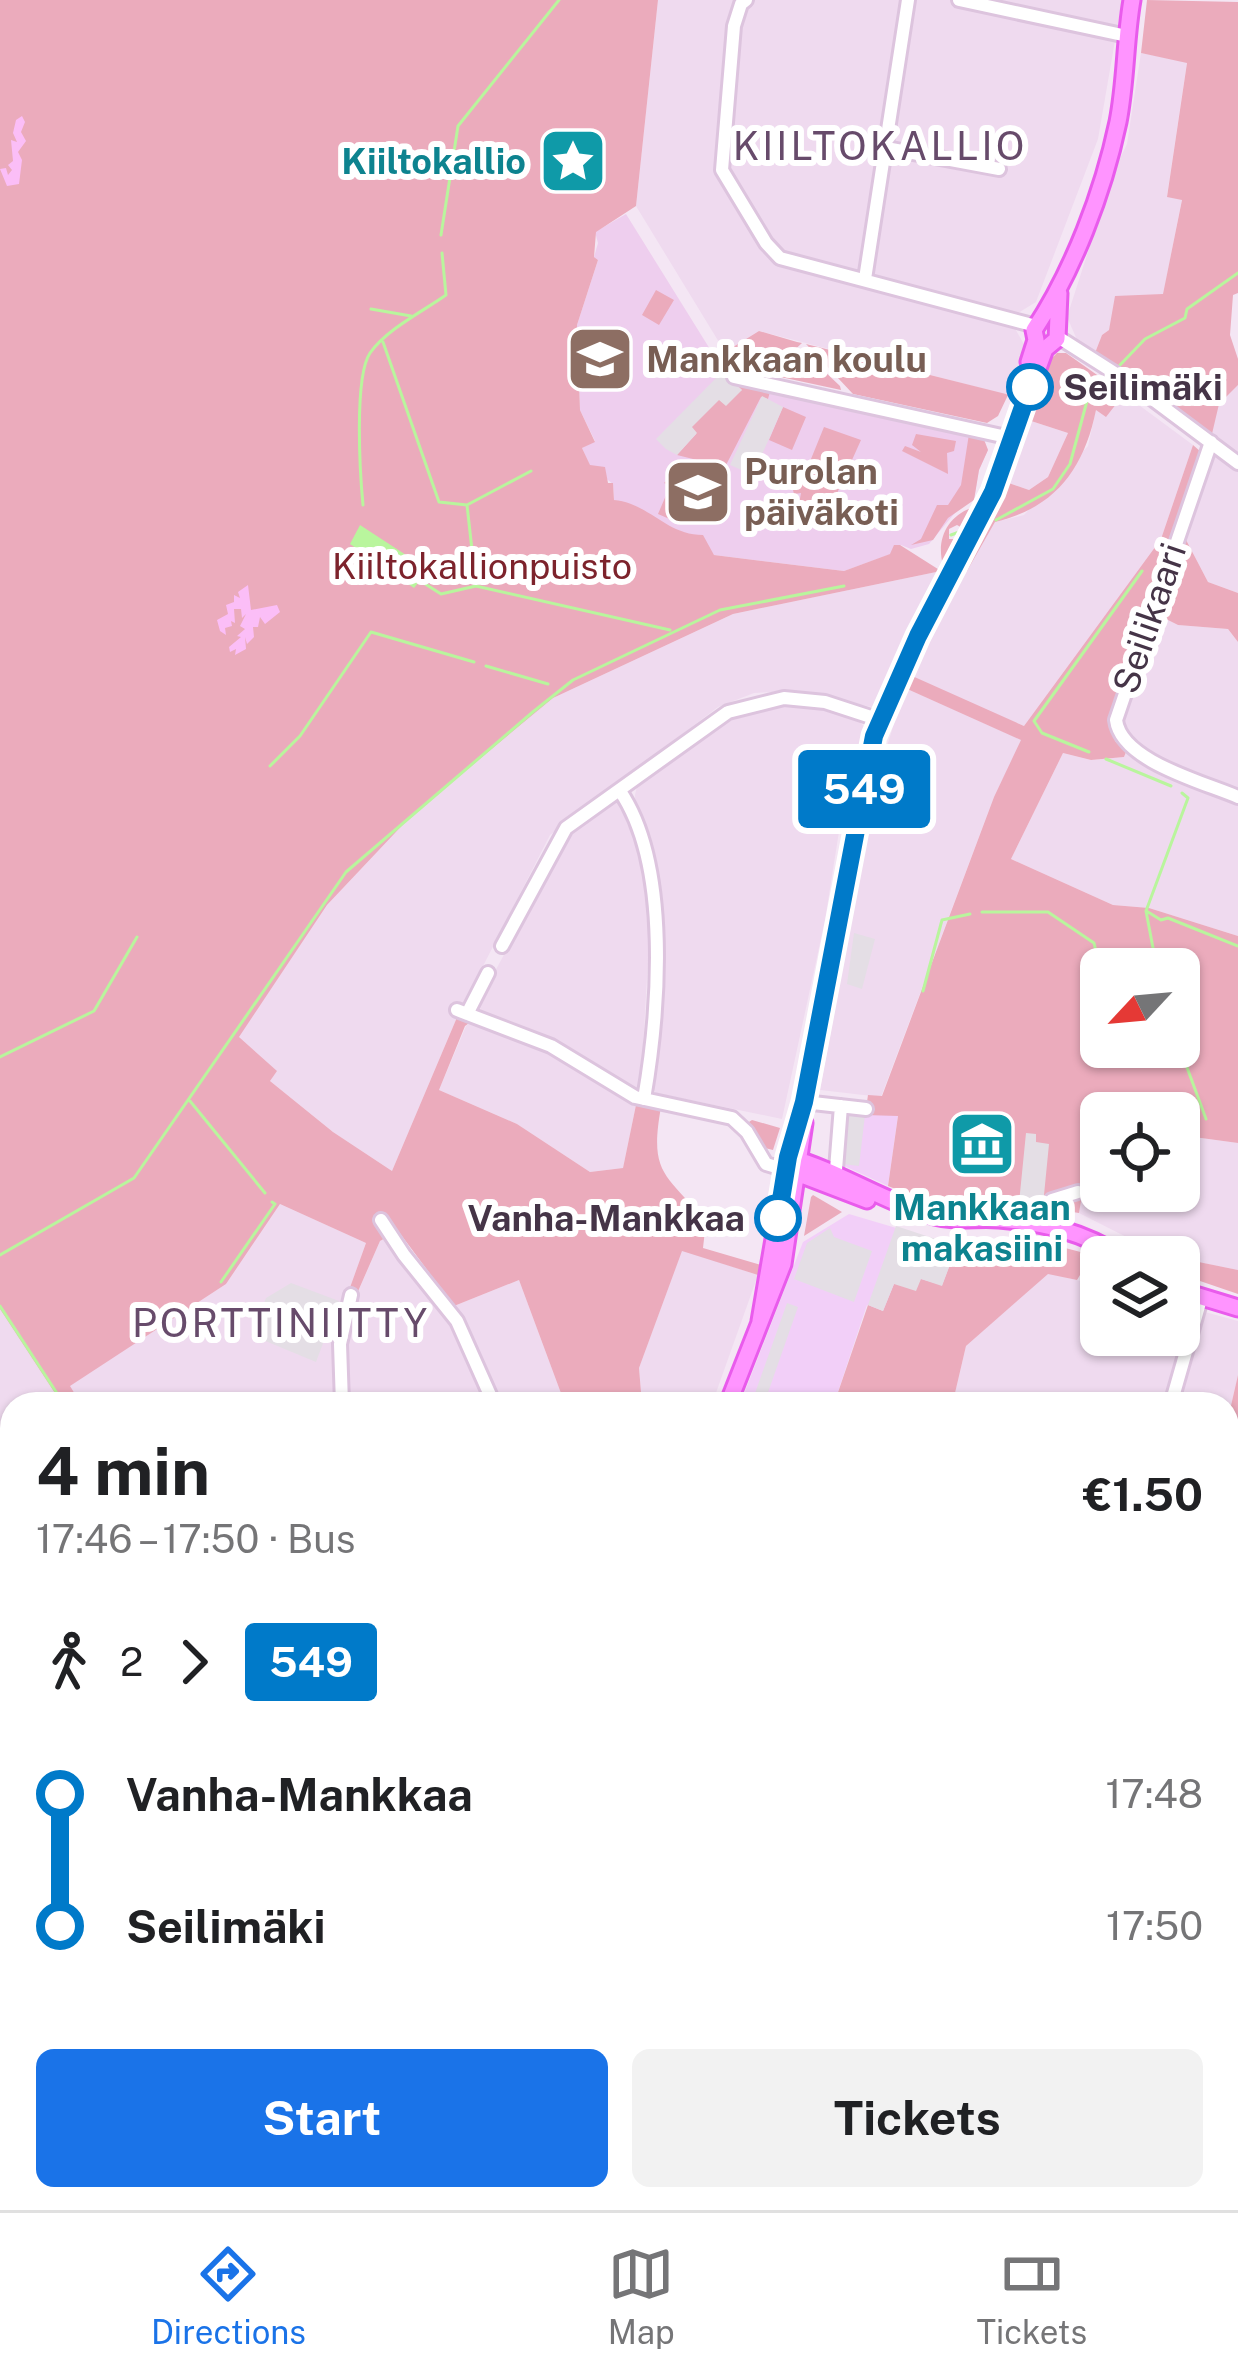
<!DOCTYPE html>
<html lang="en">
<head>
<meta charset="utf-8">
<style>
	:root { --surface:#fff; --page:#f2f2f2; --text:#202124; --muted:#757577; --line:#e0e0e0; --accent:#1a73e8 }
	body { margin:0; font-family:"Public Sans",sans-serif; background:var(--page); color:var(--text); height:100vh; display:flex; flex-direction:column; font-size:45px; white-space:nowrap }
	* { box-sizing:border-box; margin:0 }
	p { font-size:39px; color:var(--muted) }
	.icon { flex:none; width:66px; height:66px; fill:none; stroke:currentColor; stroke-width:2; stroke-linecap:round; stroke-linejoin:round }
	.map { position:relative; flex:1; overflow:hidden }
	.sheet { position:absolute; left:0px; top:1392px; width:1239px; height:819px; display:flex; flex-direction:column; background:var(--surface); border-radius:36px 36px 0 0; box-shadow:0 3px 9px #0004 }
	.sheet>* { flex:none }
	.badge { padding:0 24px; border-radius:9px; font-size:42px; line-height:78px }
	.needle { width:78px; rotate:244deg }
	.buttons { position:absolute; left:1080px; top:948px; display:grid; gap:24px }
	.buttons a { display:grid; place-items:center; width:120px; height:120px; border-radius:18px; background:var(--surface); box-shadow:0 3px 9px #0004; font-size:60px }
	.map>.badge { position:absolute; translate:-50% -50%; box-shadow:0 0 0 6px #fff }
	.legs { display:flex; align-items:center; gap:18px; height:132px; padding:0 36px; font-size:39px }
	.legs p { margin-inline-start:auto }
	.head { display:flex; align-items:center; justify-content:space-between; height:204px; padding:0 36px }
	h1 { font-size:66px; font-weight:700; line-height:90px }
	.cta { display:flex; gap:24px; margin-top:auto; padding:24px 36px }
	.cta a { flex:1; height:138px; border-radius:18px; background:var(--accent); color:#fff; font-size:48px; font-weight:700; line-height:138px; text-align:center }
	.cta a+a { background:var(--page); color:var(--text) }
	ul { padding:0 36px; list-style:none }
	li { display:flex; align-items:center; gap:42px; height:132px; font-size:45px }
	li i { display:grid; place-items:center; width:18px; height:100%; margin:0 15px; background:currentColor }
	li i::after { content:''; width:30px; height:30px; margin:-15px; border:9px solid; border-radius:50%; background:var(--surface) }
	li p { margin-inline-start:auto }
	li:first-child i { background:linear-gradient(#0000 50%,currentColor 0) }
	li:last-child i { background:linear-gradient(currentColor 50%,#0000 0) }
	.tabs { display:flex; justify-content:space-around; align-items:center; height:168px; border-top:3px solid var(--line); background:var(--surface); font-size:33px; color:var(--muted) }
	.tabs a { display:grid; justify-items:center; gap:6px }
	.tabs .selected { color:var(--accent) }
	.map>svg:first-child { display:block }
</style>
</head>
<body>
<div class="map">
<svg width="1238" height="2210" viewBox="0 0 1238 2210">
	<rect width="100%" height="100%" fill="#f4e6f4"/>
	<path fill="#efdaef" d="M658,0H1122L1098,139L1036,302L1018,313L1013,325L1025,346L1008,395L759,331L725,352L636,206Z
		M1141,53L1187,62L1167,196L1182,199L1163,295L1116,305L1109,330L1102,335L1095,353L1078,342L1067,317L1114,171L1127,144Z
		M1238,385V593L1208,582L1184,536L1218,404Z
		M1124,394L1193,445L1161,539L1024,726L913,679L910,675L939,617L995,522L1024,515L1088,446L1096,409L1106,416Z
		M1025,419L1068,433L1048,477L1029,490L1003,481Z
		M941,571L872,707L793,691L754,693L718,707L550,835L458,1015L392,1171L333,1132L270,1081L276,1071L238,1038L327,905L412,815L553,698L733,614Z
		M1147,609L1178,625L1228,629L1238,642V936L1149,908L1113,905L1011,859L1063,753L1091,760L1124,757L1126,752L1115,741L1111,718Z
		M905,688L1022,740L994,797L881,1097L820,1090L879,772Z
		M784,702L856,717L866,729L854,785L844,800L825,920L782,1119L656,1093L651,1085L662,928L651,837L636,810L635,795L638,782L741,712Z
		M615,798L625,808L645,861L650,925L641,1084L634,1091L561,1044L483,1012L479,1007V1001L568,836Z
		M472,1021L545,1049L636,1105L623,1168L590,1172L517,1124L439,1090L466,1026Z
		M1094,1123L1101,1124V1191H1179V1135L1238,1143V1270L1162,1255L1079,1213Z
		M280,1204L366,1243L335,1329L337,1400L326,1404H81L69,1386L226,1284Z
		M387,1237L462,1341L490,1404H349L346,1355L354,1301L380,1241Z
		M682,1250L758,1275L712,1404H642L639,1368Z
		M1048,1273L1101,1286V1335H1179V1305L1238,1321V1375L1227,1423V1404H933L955,1393L966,1346Z
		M519,1280L565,1404H499L454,1306Z
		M0,1309L62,1404H12V1477L0,1459Z
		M0,1476L12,1495V1639L0,1640Z
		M12,1656V2065L0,2054V1658Z
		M12,2106V2196L0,2208V2117Z
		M171,2199H382L379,2210H175Z
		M401,2199H642L641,2210H399Z
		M655,2199H1048L1047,2210H655Z"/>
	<path fill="#f2cff8" d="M846,1114L898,1115L888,1186L840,1164Z
		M849,1214L957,1246L942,1286L883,1311L867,1305L834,1404H740L803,1242Z
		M48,2199H128L137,2210H37Z"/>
	<path fill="#eeceee" d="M626,214L718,362L735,382L983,437L988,450L979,470L974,500L959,508L929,544L911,549L901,545L891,554L844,571L714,555L687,535L614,500L613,484L590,466L582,448L595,441L580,410L577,325L598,260L594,257L598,243L595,232Z"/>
	<path fill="#ebabbc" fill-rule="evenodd" d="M0,0H658L636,206L596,232L594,257L598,260L577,325L580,410L595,442L582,448L590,465L605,467L608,483H613L614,500C649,503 666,535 703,535L714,555L844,571L890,554L894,545H900L941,571L733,614L553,698L412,815L327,905L239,1037L277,1071L270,1081L333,1132L392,1171L458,1015L472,1021L465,1026L439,1090L517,1124L590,1172L623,1168L636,1105L661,1107C649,1174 665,1173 706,1221L703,1248L761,1265L758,1275L682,1251L639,1368L642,1404H565L519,1280L454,1306L390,1220L387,1237L380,1241L356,1296L348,1293L366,1243L280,1204L226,1284L70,1386L81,1404H62L0,1309Z
		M1147,0L1238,2V293L1233,295L1230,335L1238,359V385L1219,404L1211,438L1095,353L1102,335L1109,330L1115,296L1163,294L1182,200L1167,197L1187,63L1141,53Z
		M656,290L674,300L659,325L642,315Z
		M759,331L797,342L802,343L769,374L737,368L725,352Z
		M806,344L1006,394L1008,395L998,416L987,423L853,394Z
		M803,351L840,386L841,390L776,376Z
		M1057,353H1066L1124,394L1106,417L1096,410C1084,469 1055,508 995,522L967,571L965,566L991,517L1003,481L1029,490L1048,477L1068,433L1025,419L1047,363Z
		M735,383L771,388L768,399L761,397L725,467L677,455L696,434L691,427L719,399L742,390Z
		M783,407L806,417L792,450L769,440Z
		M824,427L861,440L834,500L840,504L836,512L828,509L817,512V516L790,512L799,504L801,493L794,494L793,490L800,486Z
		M916,434L956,441L954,451L947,453L948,474L902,451L905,446L921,452L912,445Z
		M969,434L983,437L988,450L979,470L974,500L948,518L933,540L911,545L921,539L937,505H948L961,485Z
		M1193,445L1201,452L1111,718L1115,741L1126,752L1124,757L1091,760L1063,753L1011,859L1113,905L1149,908L1238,936V1143L1179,1135V1113H1101V1124H1094L1079,1213L1034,1206L948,1210L888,1186L898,1116L865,1115L868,1095L882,1096L994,797L1021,740L905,688L910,675L1024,726L1161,539ZM1101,969H1179V1047H1101Z
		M680,467L691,472L689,479L722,495L717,506L691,517L686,515L681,524L658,514L670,486L664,483Z
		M971,508L964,529L957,525L949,529V539H960L943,565C936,540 947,517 971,508Z
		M1184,536L1208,582L1238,593V642L1228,629L1178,625L1156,614Z
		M752,1120L780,1128L773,1150L761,1147L746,1124Z
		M813,1195L842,1212L804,1236L811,1197Z
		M1023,1237L1092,1255L1077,1280L1048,1274L966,1346L955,1393L933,1404H834L868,1305L883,1311L894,1284L921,1279L942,1285L957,1246L967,1240L975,1244Z
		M1179,1258L1238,1270V1294L1200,1281L1179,1267Z
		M1238,1375V1700L1227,1724V1423Z
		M1238,1748V2210H1047L1048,2199H1227V1750Z"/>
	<path fill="#fbbef7" d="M22,116L25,122L21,132L26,141L18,152L22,160L19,184L7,186L0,169L6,168L8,175L12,170L8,165L13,161L11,140L17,142L13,133L16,120Z
		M248,585L251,610L277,605L280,612L265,624L260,617L258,627H253L254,637L247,644L245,637L246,649L235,655L236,649L230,652L229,647L241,637L237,636L245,629L240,626L246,614L242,618L241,609H234L235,623L231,621L232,626L225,628L226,635L220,631L217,620L228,614L226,605L234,602V595L240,598L238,592Z"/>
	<path fill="#e4dee5" d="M721,373L742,390L726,406L719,400L692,427L697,433L677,455L666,449L656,439Z
		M762,396L783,407L753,475L730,465Z
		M854,933L875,939L862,989L847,984Z
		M849,1113L865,1115L859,1166L842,1164Z
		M1026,1133L1036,1134V1142L1049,1144L1043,1205L1019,1203Z
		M896,1226L957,1246L942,1286L921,1279L916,1291L894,1284L883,1311L868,1305Z
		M830,1228L834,1237L872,1251L854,1302L794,1279L807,1243Z
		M291,1283L339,1301L316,1362L251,1335L266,1298Z
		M787,1303L798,1307L765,1401L754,1396Z"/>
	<path fill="#b9f59d" d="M360,525L429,570L414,588L350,544Z"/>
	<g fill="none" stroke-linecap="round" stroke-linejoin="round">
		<path stroke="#b9f59d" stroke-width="3" d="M441,235L458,126L559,0
			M371,309L411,316
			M383,342L439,502L467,505
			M1120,365L1145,339L1185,318L1187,309L1238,273
			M363,505C360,474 354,377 370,353C387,329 422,312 446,295L442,253
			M996,520L1053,489L1070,464L1087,401L1108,384
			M951,535L962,531
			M419,580L441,594L476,586L670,630
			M476,586L467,505L531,471
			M486,666L548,684
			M1089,752L1042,733L1034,721L1142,571
			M1106,759L1171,786
			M270,766L300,736L371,632L474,662
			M982,912H1048L1094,943L1100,968L1107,969
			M1148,912L1161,920L1168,918L1238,946
			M1157,969L1146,911L1188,798L1182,793
			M923,991L942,920L970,914
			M1179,1047L1181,1052
			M0,1057L94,1011L137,937
			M1185,1062L1206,1119
			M190,1101L265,1193
			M0,1255L134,1178L346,872L534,711L573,680L720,610L844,586
			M221,1282L275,1204L272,1202
			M0,1306L64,1404
			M1227,2174L1238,2188"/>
		<g stroke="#ddc4de" stroke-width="18">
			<path id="minor" d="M746,0L741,4L734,26L722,170L766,243L780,258L1036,326
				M959,0L1127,36
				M886,148L999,169
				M865,279L908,0
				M1058,337L1135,386L1238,463
				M734,377L1011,438
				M1211,442L1116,720C1121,761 1203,782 1238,797
				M620,791C671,866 659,1012 644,1099
				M502,946L566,828L728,712L784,698L825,702L880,720
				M457,1010L551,1046L635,1097L732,1118L747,1132L766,1164L786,1170
				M467,1014L488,973
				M804,1102L866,1109
				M835,1182L841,1106
				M381,1220L404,1255L457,1321L494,1404
				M1049,1225L1052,1200L1078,1192
				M342,1404L340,1344L351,1295
				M1171,1404L1201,1299
				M0,1467L12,1485
				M0,1646L12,1645
				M0,1945L12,1938
				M0,2063L12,2074
				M390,2210L393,2199
				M647,2210L648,2199"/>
		</g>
		<g stroke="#e95bec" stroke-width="21">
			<path id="major" d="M1029,362L1036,340L1034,330C1073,271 1103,193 1118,122C1126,82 1125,40 1132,0
				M788,1157C839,1171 883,1202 935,1216C957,1222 977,1217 999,1219C1045,1223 1084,1232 1122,1257
				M794,1172L867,1200
				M1179,1290L1238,1308
				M760,1321L788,1157L804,1102L836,925L880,720L918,636L993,492L1045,349L1057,339L1059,293
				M728,1404L783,1264L804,1123
				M17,2210L29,2199"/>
		</g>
		<use href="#minor" stroke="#fff" stroke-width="12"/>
		<use href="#major" stroke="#ff94ff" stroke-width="15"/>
	</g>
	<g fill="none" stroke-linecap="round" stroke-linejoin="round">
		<g stroke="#fff" stroke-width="27">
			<path id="line-1" d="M778,1218L788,1157L804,1102L874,736L918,636L993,492L1030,387"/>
		</g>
		<use href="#line-1" stroke="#007ac9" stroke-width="18"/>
	</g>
	<defs>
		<g id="sight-square" transform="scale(3.45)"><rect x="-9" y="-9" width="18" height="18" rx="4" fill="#0f9aa8" stroke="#fff"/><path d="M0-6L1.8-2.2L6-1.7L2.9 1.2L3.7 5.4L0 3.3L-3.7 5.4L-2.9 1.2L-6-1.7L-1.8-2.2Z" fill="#fff"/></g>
		<g id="school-square" transform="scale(3.45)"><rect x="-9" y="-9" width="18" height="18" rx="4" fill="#8d6e63" stroke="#fff"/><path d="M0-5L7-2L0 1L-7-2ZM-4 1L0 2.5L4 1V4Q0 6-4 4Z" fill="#fff"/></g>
		<g id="museum-square" transform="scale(3.45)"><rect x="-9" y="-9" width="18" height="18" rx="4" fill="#0f9aa8" stroke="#fff"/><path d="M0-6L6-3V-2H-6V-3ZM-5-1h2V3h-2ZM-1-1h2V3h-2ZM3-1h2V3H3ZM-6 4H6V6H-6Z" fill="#fff"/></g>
	</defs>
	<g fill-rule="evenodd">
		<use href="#sight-square" x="573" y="161"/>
		<use href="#school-square" x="600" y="359"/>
		<use href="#school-square" x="698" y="492"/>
		<use href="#museum-square" x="982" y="1144"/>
	</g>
	<g fill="#fff" stroke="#007ac9" stroke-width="6">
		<circle cx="1030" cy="387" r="21"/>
		<circle cx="778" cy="1218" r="21"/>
	</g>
	<g text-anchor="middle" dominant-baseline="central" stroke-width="12" stroke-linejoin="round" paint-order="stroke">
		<g font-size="36" font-weight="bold" fill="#0d838f" stroke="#fff" text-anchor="end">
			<text x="526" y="161">Kiiltokallio</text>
			<text x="982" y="1207" text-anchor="middle">Mankkaan<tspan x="982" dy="41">makasiini</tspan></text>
		</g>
		<g font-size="36" font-weight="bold" fill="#785e54" stroke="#fff" text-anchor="start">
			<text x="646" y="359">Mankkaan koulu</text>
			<text x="744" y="471">Purolan<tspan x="744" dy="41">päiväkoti</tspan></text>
		</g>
		<g font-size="36" font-weight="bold" fill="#453447" stroke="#fff" text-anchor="start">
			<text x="1063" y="387">Seilimäki</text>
			<text x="745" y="1218" text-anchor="end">Vanha-Mankkaa</text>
		</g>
		<g font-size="36" fill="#7d232c" stroke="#fff">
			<text x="482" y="566">Kiiltokallionpuisto</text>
		</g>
		<g font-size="36" fill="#453447" stroke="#fff">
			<text transform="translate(1149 618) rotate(-71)">Seilikaari</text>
		</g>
		<g font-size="39" letter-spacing="3" fill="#674b6b" stroke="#fff">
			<text x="880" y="146">KIILTOKALLIO</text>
			<text x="281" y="1323">PORTTINIITTY</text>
		</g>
	</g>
</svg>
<div class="buttons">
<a><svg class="needle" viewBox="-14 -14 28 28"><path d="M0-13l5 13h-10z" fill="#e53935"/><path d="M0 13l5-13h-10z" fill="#757577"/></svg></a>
<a><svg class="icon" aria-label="locate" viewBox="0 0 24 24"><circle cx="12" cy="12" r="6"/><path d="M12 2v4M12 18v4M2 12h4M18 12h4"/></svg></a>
<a><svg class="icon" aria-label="layers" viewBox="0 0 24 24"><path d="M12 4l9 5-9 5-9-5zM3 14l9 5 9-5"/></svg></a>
</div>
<b class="badge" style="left:864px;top:789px;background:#007ac9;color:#fff">549</b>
<section class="sheet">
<div class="head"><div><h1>4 min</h1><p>17:46 – 17:50 · Bus</p></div><b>€1.50</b></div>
<div class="legs"><svg class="icon" aria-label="walk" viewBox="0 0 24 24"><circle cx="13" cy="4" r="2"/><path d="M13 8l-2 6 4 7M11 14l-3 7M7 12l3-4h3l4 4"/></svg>2<svg class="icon" aria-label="forward" viewBox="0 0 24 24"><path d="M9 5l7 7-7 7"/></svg><b class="badge" style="background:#007ac9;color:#fff">549</b></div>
<ul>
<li><i style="color:#007ac9"></i><b>Vanha-Mankkaa</b><p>17:48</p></li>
<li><i style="color:#007ac9"></i><b>Seilimäki</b><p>17:50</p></li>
</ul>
<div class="cta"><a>Start</a><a>Tickets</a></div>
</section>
</div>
<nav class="tabs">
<a class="selected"><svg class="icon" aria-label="directions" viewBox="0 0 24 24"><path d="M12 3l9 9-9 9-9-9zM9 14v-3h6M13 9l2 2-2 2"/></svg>Directions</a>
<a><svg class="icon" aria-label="map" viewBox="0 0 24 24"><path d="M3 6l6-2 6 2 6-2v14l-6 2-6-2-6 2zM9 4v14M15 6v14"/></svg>Map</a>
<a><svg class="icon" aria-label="tickets" viewBox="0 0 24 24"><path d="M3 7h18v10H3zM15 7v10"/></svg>Tickets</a>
</nav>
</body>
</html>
